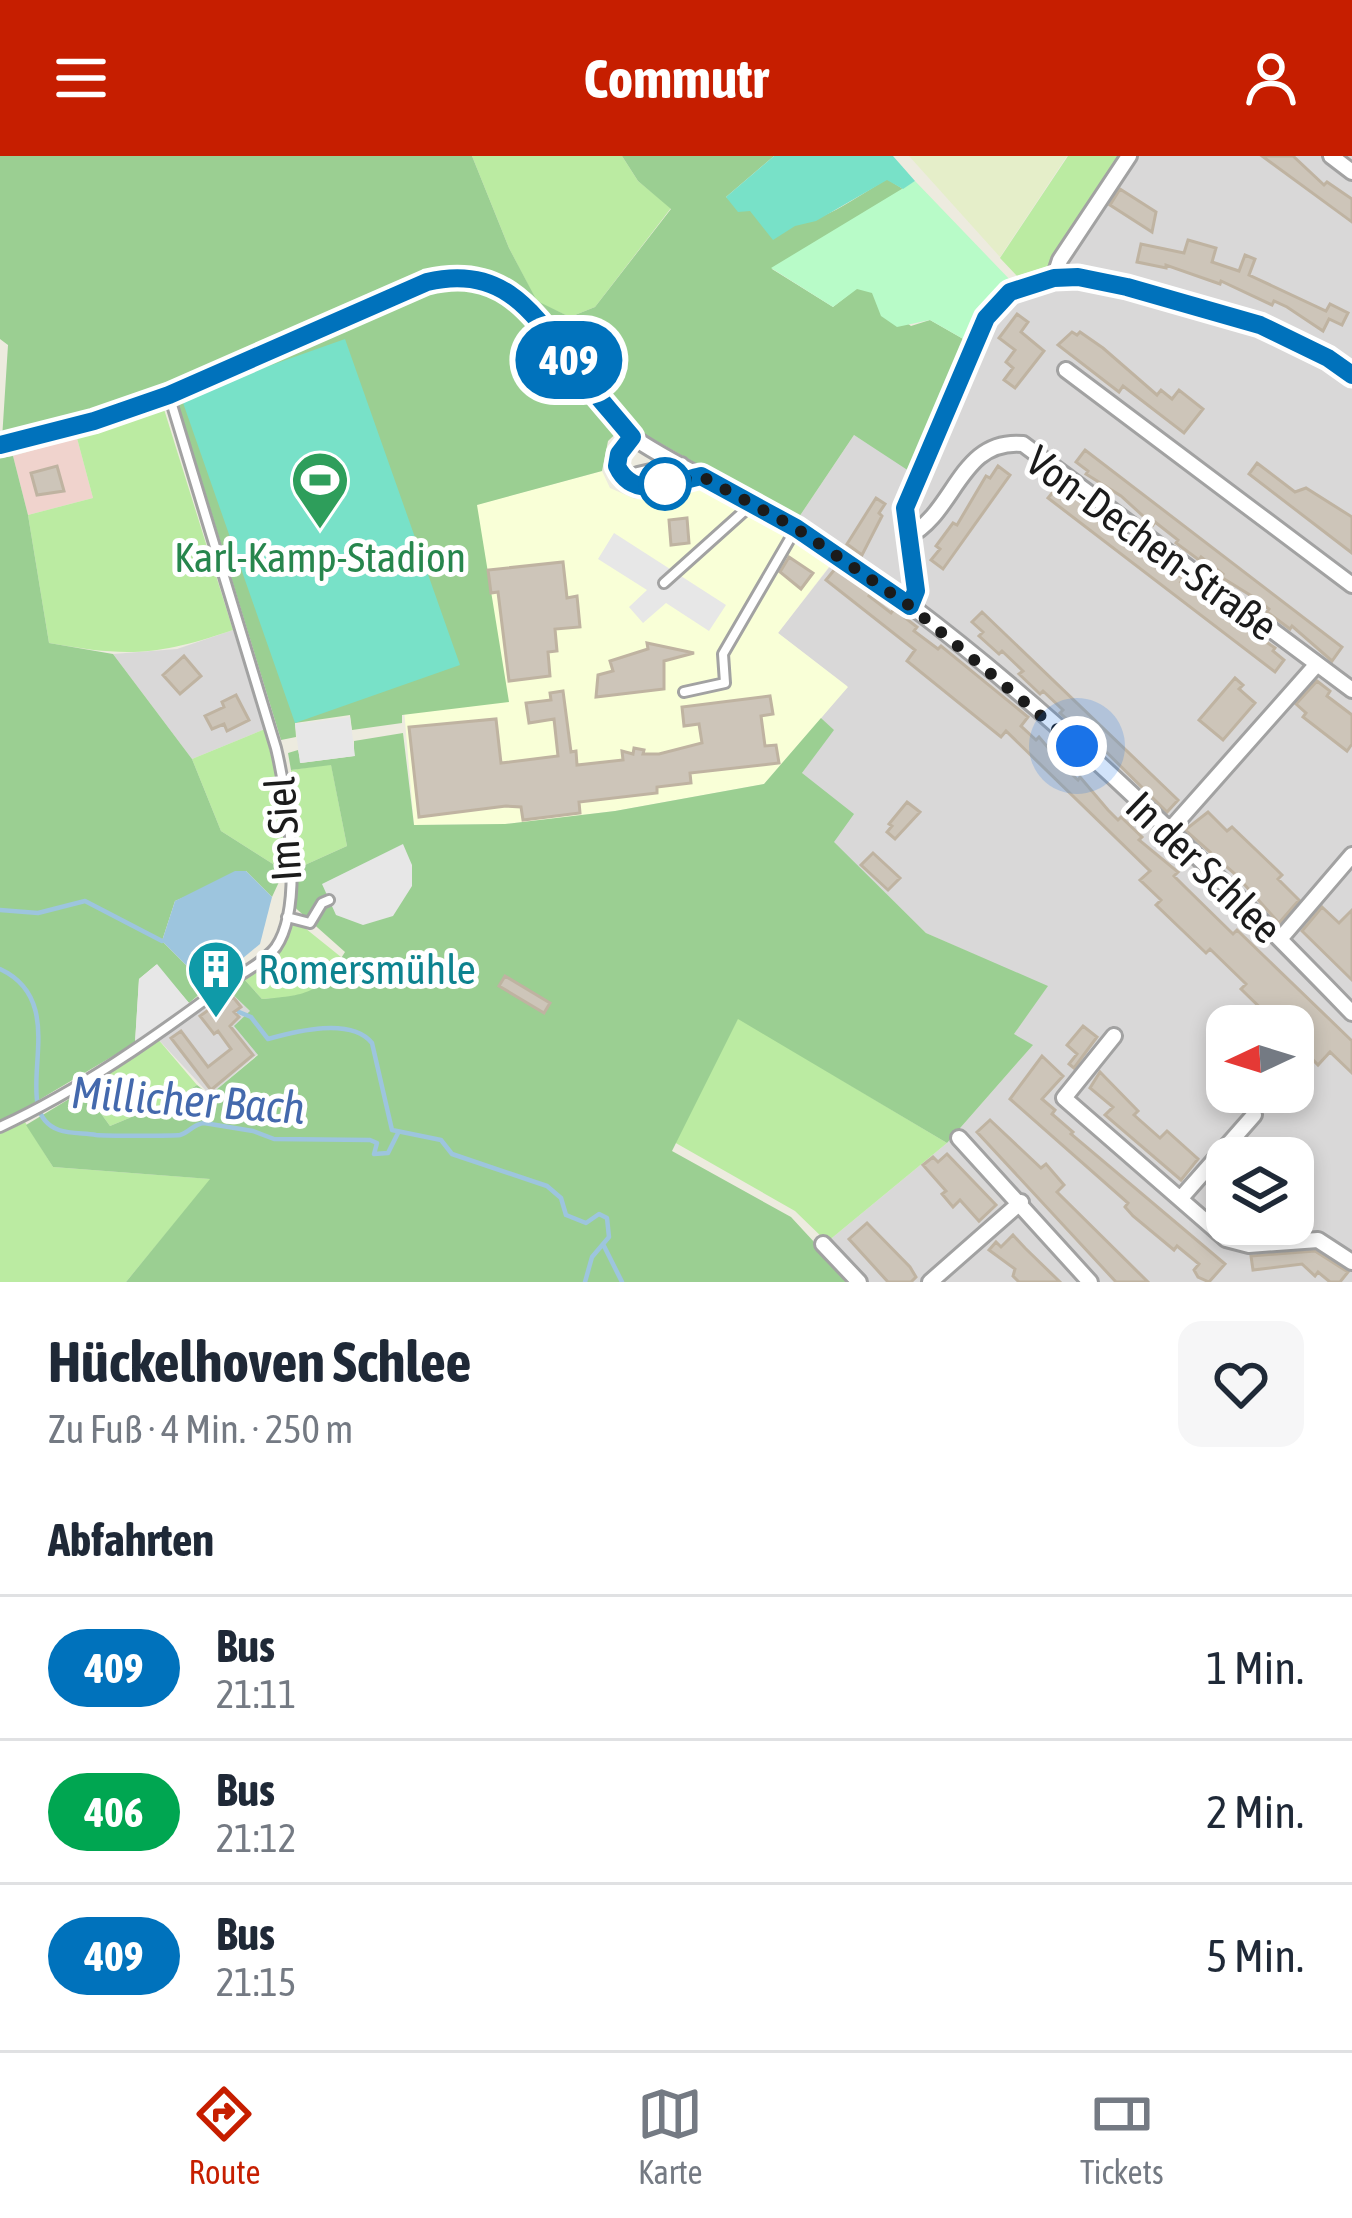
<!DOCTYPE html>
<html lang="de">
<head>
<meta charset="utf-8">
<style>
	:root { --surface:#fff; --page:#f6f6f7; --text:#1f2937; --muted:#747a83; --line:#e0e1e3; --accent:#c61e00 }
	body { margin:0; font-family:"Asap Condensed",sans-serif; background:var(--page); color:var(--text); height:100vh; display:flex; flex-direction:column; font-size:45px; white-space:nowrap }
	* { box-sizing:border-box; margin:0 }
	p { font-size:39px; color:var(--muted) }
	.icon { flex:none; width:66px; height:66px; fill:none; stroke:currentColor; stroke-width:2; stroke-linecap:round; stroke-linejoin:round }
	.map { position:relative; height:1126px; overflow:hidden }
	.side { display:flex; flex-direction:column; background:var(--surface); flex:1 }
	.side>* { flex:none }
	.badge { padding:0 24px; border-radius:39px; font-size:42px; line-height:78px }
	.needle { width:78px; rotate:266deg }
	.fabs { position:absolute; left:1206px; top:849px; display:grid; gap:24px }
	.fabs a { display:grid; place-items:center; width:108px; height:108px; border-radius:24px; background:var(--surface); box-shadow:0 6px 18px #0003; font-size:60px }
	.you { position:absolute; width:60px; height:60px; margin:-30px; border:9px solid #fff; border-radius:50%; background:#1a73e8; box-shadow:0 0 0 18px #1a73e833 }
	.map>.badge { position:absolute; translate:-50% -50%; box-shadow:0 0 0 6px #fff }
	h2 { padding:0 48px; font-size:45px; line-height:108px }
	.round { display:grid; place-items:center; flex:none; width:126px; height:126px; border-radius:24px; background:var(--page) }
	.overview { display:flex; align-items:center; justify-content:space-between; height:204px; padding:0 48px }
	h1 { font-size:57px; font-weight:700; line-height:90px }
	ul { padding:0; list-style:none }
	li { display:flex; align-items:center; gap:36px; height:144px; padding:0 48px; border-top:3px solid var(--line) }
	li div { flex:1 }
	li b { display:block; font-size:45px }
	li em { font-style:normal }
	li .badge { min-width:132px; font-weight:700; text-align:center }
	header { display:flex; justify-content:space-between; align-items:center; height:156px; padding:0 48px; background:var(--accent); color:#fff; font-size:54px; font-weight:700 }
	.tab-bar { display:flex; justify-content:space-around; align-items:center; height:168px; border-top:3px solid var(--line); background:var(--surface); font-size:33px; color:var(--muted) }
	.tab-bar a { display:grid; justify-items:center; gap:6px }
	.tab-bar .selected { color:var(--accent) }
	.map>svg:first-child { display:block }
</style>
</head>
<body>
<header><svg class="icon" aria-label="menu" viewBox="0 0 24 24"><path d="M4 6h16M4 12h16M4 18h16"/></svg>Commutr<svg class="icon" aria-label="person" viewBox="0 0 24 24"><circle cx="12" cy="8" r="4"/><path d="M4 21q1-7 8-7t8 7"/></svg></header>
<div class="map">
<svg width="1352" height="1126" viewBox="0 0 1352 1126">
	<rect width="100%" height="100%" fill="#edebdf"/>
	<path fill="#d9d8d8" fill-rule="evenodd" d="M1126,0H1352V1126H865L827,1086L947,987L1032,890L1013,879L1047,831L926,777L833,686L802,617L833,574L821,562L847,530L778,477L835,404L789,376L854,279L910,314L977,160L988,145L1013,127L1054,108ZM1227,870H1293V936H1227ZM1227,1002H1293V1068H1227Z
		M233,474L265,573L192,603L113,498L177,493Z
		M227,833L250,855L258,898L210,939L157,882Z"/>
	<path fill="#f0d3cd" d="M77,282L93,342L28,359L13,300Z"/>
	<path fill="#f9ffd7" d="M602,315L610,332L635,343L701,330L835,403L778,477L848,531L764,628L615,655L505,668L414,669L404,553L490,438L476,349Z"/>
	<path fill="#e5eec9" d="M909,0H1067L1000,101Z"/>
	<path fill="#bbeba2" d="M472,0H622L638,25L671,52L595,151L570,161L537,146L509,92Z
		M1068,0H1125L1055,108L1017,120L1000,102Z
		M163,250L233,474C157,500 127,501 49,487L28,359L93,342L77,282Z
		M265,573L281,643L284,715L221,675L192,603Z
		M331,608L347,690L296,713L291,614Z
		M291,766L300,768L341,801C317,840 307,840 262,843L243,822L280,793Z
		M738,862L947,987L827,1086L795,1055L674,986Z
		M157,882L197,929L175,943L110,970L84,934Z
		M25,966L53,1011L211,1023L126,1126H0V978Z"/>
	<path fill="#9bcf92" d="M0,0H472L509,92L537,145L570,161L595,151L671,53L638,25L622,0H774L726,41C804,85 817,65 887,23L903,33L772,113L833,151L857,132L872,136L879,147L911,170L930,164L965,184L909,315L854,279L797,364L626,268L608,285L602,315L477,349L509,546L402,559V567L352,574L350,559L295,567L296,581L281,584L176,241L461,116L458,113L184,224L2,283L8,189L0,183Z
		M13,300L28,359L49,487L113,498L192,603L221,675L284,715L272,741L246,715L175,745L162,785L208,831L189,847L156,809L139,823L135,887L0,967V302Z
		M821,562L834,574L802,617L854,658L834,686L926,777L1048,830L1014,878L1033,889L947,987L738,863L672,995L791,1061L851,1126H126L210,1023L53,1011L26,969L84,934L110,970L175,943L197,929L210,939L258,899L234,870L250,855L227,833L243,822L262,843C311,839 319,837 345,796L291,748L296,713L347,690L331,609L291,614L288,597L298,594L301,607L354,600V585L403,577L414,669L505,668L615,655L764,628Z"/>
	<path fill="#b8fbc8" d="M915,25L1013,127L988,145L965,184L930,164L897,171L881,160L872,137L857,133L833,151L771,112Z"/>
	<path fill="#78e1c8" d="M774,0H893L915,25L903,33L887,24L816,65L795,70L773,84L750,55L738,56L726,41Z
		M345,183L460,509L295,567L181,241Z"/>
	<path fill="#e7e7e7" d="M614,377L726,449L709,475L666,447L643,467L629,451L647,434L598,403Z
		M350,561L355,600L300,607L295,568Z
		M403,688L412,709V730L393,760L363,769L336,759L322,728Z
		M157,808L189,847L135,887L139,823Z"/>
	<path fill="#9dc5de" d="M235,715H246L272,741L260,788L208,831L162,785L175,745Z"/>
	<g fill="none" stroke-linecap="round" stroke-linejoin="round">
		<path stroke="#9dc5de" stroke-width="4.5" d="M0,754L38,757L85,745L162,785
			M0,813C78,849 3,954 59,974C70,978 85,977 96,979C105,980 175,980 180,979C190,976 193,968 204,967L253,975L274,983L370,984L377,987L374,998L388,997L398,977
			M239,856L251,861L268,883C297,875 351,861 372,887L392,974L441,984L452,998L547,1030L561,1042L566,1059L586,1067L599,1058L607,1062L609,1081L592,1101L585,1126
			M603,1088L622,1126"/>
	</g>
	<path fill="#cdc5b9" stroke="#bfb3a1" stroke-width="3" d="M1262,0H1293L1324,29L1327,26L1352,43V66Z
		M1120,33L1156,56L1152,76L1110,49Z
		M1188,84L1216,92L1212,106L1239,115L1245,99L1255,103L1249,119L1326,155L1330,148L1348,157L1342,169L1329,163L1323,175L1287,151L1274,145L1272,149L1221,125L1220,128L1166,109V112L1137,106L1141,88L1184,97Z
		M1017,158L1028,166L1021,176L1044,195L1015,232L1004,224L1013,212L1006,206L1015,194L999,182Z
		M1072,176L1077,179L1080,176L1103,192L1157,239L1161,234L1172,243L1179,234L1203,253L1184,277L1123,230L1119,236L1058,189Z
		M1085,294L1342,491L1332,505L1292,470L1290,473L1267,456L1269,453L1258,444L1221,421L1223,418L1201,401L1199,404L1176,387L1178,384L1155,366L1153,369L1121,340L1086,318L1088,315L1076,306Z
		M1257,307L1295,336L1306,332L1352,361V397L1249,318Z
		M57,310L64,335L37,339L31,317Z
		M998,310L1010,319L943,413L931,404L940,393L936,390L953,367L957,369L986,320L990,322Z
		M1057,331L1068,340L1070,337L1112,374L1115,371L1147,400L1184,423L1181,426L1275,492L1273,495L1284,504L1275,516L1048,342Z
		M876,342L885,348L879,357L882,360L862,399L847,388Z
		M687,362L689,387L671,389L669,364Z
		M789,401L813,417L801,433L780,416Z
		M563,406L567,442L577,440L580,471L555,473L557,495L548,496L550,520L509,525L498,436L491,437L488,414Z
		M835,413L868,433L872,436L869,440L891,457L894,453L917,471L914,475L938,493L941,490L1028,561L1021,570L1036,584L1039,581L1067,614L1078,624L1080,621L1108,654L1118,664L1121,661L1142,681L1139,684L1178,716L1174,720L1184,730L1233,778L1237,774L1352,885V917L1330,896L1318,909L1293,883V870H1279L1241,833L1246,828L1210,793L1206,797L1156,749L1161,744L1140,724L1150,715L1006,575L1001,581L907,505L915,494L826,424Z
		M982,456L1178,644L1167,656L1085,575L1083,578L1060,557L1063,554L1043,535L1040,538L1019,518L1023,515L1002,495L999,498L979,480L983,476L972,466Z
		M647,487L694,497L664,505V533L596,541L598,519L613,515L610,505L648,493Z
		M184,500L201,520L180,538L163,519Z
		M1235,522L1243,529L1239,533L1255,547L1223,584L1199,564Z
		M1317,525L1330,535L1327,540L1352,559V588L1347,595L1303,561L1306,557L1296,548Z
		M563,535L571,596L576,595L577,609L623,604L622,595L633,598L634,592L644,594L643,598H659L702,587L699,568L684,570L682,551L770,540L773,558L761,560L765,590L776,589L779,607L690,617L691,627L657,631V637L579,646L580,657L523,664L521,651L506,650L419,661L409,571L496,563L501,607L558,600L554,563L529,567L526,547L551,544L550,537Z
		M236,539L249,564L227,575L224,568L212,573L205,560L224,551L222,546Z
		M907,646L920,656L895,683L887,676L892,670L889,668Z
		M1208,656L1227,675L1232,671L1277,714L1282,719L1278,723L1299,744L1279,767L1235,718L1185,674Z
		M873,697L900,722L888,734L861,709Z
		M1322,751L1339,767L1352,754V824L1302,775Z
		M505,820L550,847L544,857L499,830Z
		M233,841L241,851L234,856L239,861L230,870L253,899L211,934L171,882L181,875L208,911L231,893L218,875L214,878L200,860L214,850L218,854Z
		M1083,870L1097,881L1074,912L1069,908L1077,898L1067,889Z
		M1042,900L1063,920L1042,943L1055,954L1052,958L1073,976L1071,978L1225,1108L1209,1126L1198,1121L1194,1114L1199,1108L1177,1090L1174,1094L1133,1060L1125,1051L1128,1047L1010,943Z
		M1100,916L1138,955L1134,959L1160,982L1167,975L1198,1003L1181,1024L1105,959L1113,951L1090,932Z
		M990,964L1041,1012L1046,1008L1064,1029L1057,1036L1148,1126H1116L977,976Z
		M947,998L996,1049L979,1065L960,1044L953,1051L942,1038L946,1035L923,1009L933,1001L938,1006Z
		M867,1067L910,1111L916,1121L911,1126H888L849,1083Z
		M1013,1079L1025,1092L1060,1126H1019L1013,1120L1015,1113L989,1094L996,1086L1001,1091Z
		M1315,1095L1348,1116L1340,1126H1330L1318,1116L1315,1120L1302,1108L1253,1114L1251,1100Z"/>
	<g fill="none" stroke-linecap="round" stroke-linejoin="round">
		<g stroke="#a2a2a2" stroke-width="14">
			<path id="lane" d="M664,427L751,349
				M684,536L725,527L723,498L795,374
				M287,761L310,767L322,747L329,744
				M0,971C80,934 154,882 225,829C240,818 265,806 276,791C305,749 287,639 276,592L169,239"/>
		</g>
		<g stroke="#a2a2a2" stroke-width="20">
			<path id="street" d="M1331,0L1352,16
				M1054,122L1060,104L1129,0
				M1066,214L1352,429
				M632,281L619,298L617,311C634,345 671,327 701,320
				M0,289L95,264L169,239L427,126C519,103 557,190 607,251C616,262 625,276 637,284C675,309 717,328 757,350C810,380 861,413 910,449C1069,569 1213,714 1352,857
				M627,325L638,319L681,309
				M907,381C956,357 959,282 1023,288L1352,534
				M911,450L916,435L905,352L986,162L1009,136L1054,122L1079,121L1127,132L1260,169L1328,202L1352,218
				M1168,676L1317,508
				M1280,783L1352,699
				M1114,880L1064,942L1226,1083L1249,1089L1318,1084L1352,1106
				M959,982L1090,1126
				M1181,1042L1254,959
				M823,1088L859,1126
				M930,1126L1021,1046"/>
		</g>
		<use href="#lane" stroke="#fff" stroke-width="8"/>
		<use href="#street" stroke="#fff" stroke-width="14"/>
	</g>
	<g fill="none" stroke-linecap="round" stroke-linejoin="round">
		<g stroke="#fff" stroke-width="27">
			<path id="line" d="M0,289L94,265L169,239L427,126C506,107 535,160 577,215C595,238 614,259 632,281L619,298L617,310C633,345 671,327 701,320L796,372L910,450L916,435L905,352L986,162L1010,136L1054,122L1078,121L1127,131L1260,169L1328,202L1352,219"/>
		</g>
		<use href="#line" stroke="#0072bc" stroke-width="18"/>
		<path stroke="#1b1b1b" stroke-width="12" stroke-dasharray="0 21.6" d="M665,328L701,320L796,372L910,450L1077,590"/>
	</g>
	<defs>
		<g id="stadium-pin" transform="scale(3)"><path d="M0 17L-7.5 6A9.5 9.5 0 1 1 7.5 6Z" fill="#2e9e5b" stroke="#fff"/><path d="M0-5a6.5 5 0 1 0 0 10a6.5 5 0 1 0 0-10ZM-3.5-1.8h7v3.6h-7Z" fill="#fff"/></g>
		<g id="building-pin" transform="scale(3)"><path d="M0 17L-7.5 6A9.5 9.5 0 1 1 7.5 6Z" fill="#0f9aa8" stroke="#fff"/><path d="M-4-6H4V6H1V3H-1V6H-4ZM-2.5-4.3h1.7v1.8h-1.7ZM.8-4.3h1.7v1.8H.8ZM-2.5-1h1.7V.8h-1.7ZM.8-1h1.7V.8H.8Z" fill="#fff"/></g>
	</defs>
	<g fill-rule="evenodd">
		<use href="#stadium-pin" x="320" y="324"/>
		<use href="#building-pin" x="216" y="813"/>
	</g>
	<circle fill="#fff" stroke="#0072bc" stroke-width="6" cx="665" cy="328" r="24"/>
	<g text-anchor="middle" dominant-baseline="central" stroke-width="10" stroke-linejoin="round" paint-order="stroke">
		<g font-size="42" fill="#1b1b1b" stroke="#fff">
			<text transform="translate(1152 387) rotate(36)">Von-Dechen-Straße</text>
			<text transform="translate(283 673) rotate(-94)">Im Siel</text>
			<text transform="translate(1204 711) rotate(44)">In der Schlee</text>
		</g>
		<g font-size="42" fill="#27864d" stroke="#fff">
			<text x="320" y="401">Karl-Kamp-Stadion</text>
		</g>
		<g font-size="42" fill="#0d838f" stroke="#fff" text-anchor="start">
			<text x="258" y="813">Romersmühle</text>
		</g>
		<g font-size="45" font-style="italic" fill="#4469ad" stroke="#fff">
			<text transform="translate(188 944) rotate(4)">Millicher Bach</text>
		</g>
	</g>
</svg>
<div class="fabs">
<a><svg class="needle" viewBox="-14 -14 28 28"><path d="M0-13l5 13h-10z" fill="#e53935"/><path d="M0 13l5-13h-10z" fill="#747a83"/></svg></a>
<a><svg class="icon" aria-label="layers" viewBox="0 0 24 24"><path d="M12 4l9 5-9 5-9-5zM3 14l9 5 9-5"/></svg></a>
</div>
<div class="you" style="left:1077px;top:590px"></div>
<b class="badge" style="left:569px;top:204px;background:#0072bc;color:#fff">409</b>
</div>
<section class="side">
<div class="overview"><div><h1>Hückelhoven Schlee</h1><p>Zu Fuß · 4 Min. · 250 m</p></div><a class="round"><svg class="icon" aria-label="heart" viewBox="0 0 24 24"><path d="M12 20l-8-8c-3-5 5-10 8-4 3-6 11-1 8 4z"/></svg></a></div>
<h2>Abfahrten</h2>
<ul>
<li><span class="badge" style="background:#0072bc;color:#fff">409</span><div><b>Bus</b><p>21:11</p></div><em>1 Min.</em></li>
<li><span class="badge" style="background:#00a651;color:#fff">406</span><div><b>Bus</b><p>21:12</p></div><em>2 Min.</em></li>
<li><span class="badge" style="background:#0072bc;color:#fff">409</span><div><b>Bus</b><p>21:15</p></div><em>5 Min.</em></li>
</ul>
</section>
<nav class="tab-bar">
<a class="selected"><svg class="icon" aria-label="directions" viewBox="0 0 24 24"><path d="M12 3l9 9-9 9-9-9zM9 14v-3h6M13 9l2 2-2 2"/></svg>Route</a>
<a><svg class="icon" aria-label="map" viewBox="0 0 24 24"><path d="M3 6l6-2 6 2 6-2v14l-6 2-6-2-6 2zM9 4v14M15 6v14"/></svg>Karte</a>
<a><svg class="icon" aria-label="tickets" viewBox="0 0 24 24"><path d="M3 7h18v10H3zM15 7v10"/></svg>Tickets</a>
</nav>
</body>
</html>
